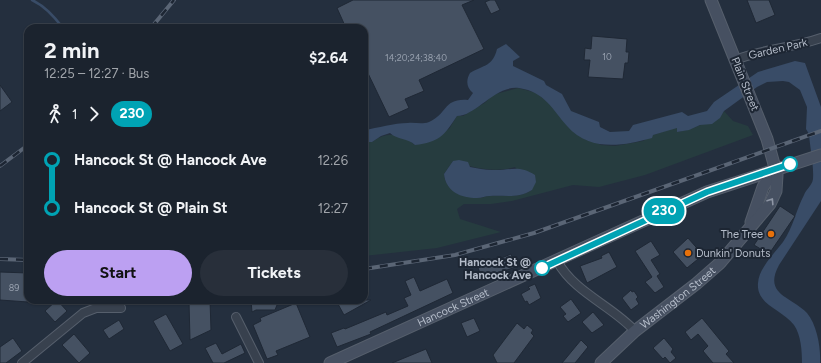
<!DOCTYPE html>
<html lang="en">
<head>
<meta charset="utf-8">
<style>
	:root { --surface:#1b232e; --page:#282f3a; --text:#f1f3f6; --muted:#a0a4aa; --line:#39404a; --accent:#bca0f2 }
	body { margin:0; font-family:Figtree,sans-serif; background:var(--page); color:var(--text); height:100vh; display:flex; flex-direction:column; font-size:15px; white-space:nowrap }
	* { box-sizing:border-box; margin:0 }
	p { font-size:13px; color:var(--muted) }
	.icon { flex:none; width:22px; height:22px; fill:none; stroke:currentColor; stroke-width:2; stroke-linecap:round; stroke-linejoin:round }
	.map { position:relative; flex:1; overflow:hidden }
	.panel { position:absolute; left:24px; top:24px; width:344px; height:280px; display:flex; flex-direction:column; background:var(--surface); border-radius:12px; box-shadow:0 1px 3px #0004,0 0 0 1px var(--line) }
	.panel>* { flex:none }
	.badge { padding:0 8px; border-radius:13px; font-size:14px; line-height:26px }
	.map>.badge { position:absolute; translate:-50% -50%; box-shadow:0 0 0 2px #fff }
	.legs { display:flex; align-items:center; gap:6px; height:44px; padding:0 20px; font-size:13px }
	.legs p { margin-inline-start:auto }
	.head { display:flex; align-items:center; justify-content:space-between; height:68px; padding:0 20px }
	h1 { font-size:22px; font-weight:700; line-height:30px }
	.action { display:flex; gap:8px; margin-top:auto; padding:8px 20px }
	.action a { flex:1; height:46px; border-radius:24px; background:var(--accent); color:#111; font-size:16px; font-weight:700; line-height:46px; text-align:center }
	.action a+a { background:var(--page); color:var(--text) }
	ul { padding:0 20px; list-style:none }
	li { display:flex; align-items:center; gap:14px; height:48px; font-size:15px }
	li i { display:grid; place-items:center; width:6px; height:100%; margin:0 5px; background:currentColor }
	li i::after { content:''; width:10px; height:10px; margin:-5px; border:3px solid; border-radius:50%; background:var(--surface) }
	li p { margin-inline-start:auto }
	li:first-child i { background:linear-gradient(#0000 50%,currentColor 0) }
	li:last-child i { background:linear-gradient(currentColor 50%,#0000 0) }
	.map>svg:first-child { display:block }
</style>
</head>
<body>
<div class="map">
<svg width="821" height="363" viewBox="0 0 821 363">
	<rect width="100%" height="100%" fill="#242f3e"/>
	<path fill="#263c3f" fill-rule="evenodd" d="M518,88L537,93L552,106L568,127L586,140L595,142L601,145L615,146L643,141L653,135L677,127V132C685,131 691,129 698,126C711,121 716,126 724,111L733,121L748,126L753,135L645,175L599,187L573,185L512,201L491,204H464L457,209L460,219L501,232L437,248L364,256V142H372C387,131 401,133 415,145L449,129L457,116H463L486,102L492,95ZM453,161C474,168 494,173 515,167L532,190C517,199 506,195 490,196C486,196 482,198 478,198C462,196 445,191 444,174Z"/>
	<path fill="#394c67" d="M506,44L520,57L513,61V66L544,81L546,85L562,94L571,111L599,122L600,127L610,132L629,131L633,125L682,112L688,116L707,111L714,102L758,72L795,61L805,63L821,107V201L779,265C763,295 791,296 807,313C817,325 821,348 820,363H802C802,351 801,335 794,325C782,309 756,305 758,283C759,268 774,254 783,242C793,228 796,210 804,195C806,189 812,186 813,179C814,165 810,148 809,134L806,129L807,107L800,90L789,82L783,81L767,82L757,87L724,111L720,118L712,124L700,125L689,130L677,132V128L653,135L652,138C623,146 590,152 567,126C552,109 545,92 519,88C495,85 476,116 457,116C444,136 439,142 415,145C408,138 397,140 390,133L381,136L372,142H364V130C378,128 394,123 408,123C415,122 421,125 429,122C448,114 443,98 468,100L473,93C466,87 466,80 470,73C484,65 493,66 497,49Z
		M459,160L468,162L470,167C477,168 485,170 492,170C510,171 518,164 535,175L536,182L532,190C517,199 506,195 490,196C485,196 482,198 477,198C461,198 446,192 444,174L453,161Z"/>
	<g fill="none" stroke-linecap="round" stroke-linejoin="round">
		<path stroke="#394c67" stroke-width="2.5" d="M32,0C45,6 54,16 63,28"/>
	</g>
	<path fill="#455162" stroke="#1f2835" d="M353,0H474L462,5L484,49L419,80L424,91L405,99L409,108L389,117L364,65V28H346L337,8Z
		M490,0H495L500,10L491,14L485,2Z
		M747,0H769L775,15L756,23Z
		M592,36L627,39L626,52H629L628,63H625L623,79L588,77L590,60H584L585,48L591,49Z
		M0,85L12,102L0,111Z
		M780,206L795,216L769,254L754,245Z
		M688,238L703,255L687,268L673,252Z
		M651,241L660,255L651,260L660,274L657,276L664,287L655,293L645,282L652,277L635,251Z
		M609,252L617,267L587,283L580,266L602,258L601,256Z
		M511,254L516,267L482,278L478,268Z
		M0,272L28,273V302L0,300Z
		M414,277L420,291L447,279L453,293L370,332L371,334L337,347L331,333L344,328L345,329L386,312L387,315L408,306L404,298L411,295L405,281Z
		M535,284L541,298L529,305L527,301L525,302L521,294L530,289L528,287Z
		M631,290L632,292L634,291L638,297L636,299L639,304L631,310L622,298Z
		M571,299L581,313L568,322L563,316L566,314L560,307Z
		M57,300L67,311L55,322L45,311Z
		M191,300H210L211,330L190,340L189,302Z
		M251,300H279L275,310H256L252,312Z
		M346,300H371L344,315L338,304Z
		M296,303L310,337L276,351L278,355L267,359L253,325L261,321L260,318Z
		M593,312L604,325L592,333L582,322Z
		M166,314L183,344L170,351L153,321Z
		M474,318L480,331L467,337L461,323Z
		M702,318L729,351L726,354L734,363H713L703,351L708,346L698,334L691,340L685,332Z
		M119,320L124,329L109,339L103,330Z
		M517,323L524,329L527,325L533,330L531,333L534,336L514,363H497L493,355Z
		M74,334L90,353L79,363L62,345Z
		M13,338L22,351L6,363H0V347Z
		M664,338L673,349L671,352L676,358L670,363L665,357L663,359L653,348Z
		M581,340L588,347L575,363H562Z
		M216,343L222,354L241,344L245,353L224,363H213L205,348Z
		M426,349L432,363H392Z"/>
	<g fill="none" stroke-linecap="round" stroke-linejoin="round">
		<g stroke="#565f6c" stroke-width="10">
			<path id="minor" d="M735,60C762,49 793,48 821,38
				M557,261C575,293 611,305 635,331
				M236,317L259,363
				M22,363L83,313L96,308H121"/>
		</g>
		<g stroke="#565f6c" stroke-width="13">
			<g id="secondary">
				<path d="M751,222L763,187L775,168"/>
				<path id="s1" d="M330,363L707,192L821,155"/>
				<path id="s2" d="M601,363L635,331L696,284L720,263L770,204L776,191L777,175L767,139L711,0"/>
			</g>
		</g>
		<use href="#minor" stroke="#38414e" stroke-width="8"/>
		<use href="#secondary" stroke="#465061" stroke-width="11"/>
		<g stroke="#5a6575" stroke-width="4">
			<path id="rail" d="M151,28L174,0
				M0,166L28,145
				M0,259L28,260
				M364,269L455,255L534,233L821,131"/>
		</g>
		<use href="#rail" stroke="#1d2633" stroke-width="2.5" stroke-dasharray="8" stroke-linecap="butt"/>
	</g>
	<defs><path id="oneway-chevron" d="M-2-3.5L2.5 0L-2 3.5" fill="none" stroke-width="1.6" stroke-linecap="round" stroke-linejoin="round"/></defs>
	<use stroke="#8e96a5" href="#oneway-chevron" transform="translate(771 201) rotate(-57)"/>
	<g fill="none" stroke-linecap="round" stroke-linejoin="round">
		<g stroke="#fff" stroke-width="9">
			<path id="line-1" d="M542,268L707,192L790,164"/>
		</g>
		<use href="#line-1" stroke="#00a3b4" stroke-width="6"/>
	</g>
	<g fill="#fff" stroke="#00a3b4" stroke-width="2">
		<circle cx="790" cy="164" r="7"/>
		<circle cx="542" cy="268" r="7"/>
	</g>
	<g fill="#e8710a" stroke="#1d2633" stroke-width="1.5">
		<circle cx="771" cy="234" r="4"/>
		<circle cx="688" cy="253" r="4"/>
	</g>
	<g text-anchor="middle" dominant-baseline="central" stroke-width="4" stroke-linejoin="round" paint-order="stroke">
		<g font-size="9" fill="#98a1af">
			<text x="607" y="56">10</text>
			<text x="416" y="57">14;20;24;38;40</text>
			<text x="14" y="287">89</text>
		</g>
		<g font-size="11" fill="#b4bcc9" stroke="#1d2633">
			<text transform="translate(778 49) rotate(-13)">Garden Park</text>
			<text transform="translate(745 84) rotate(68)">Plain Street</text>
			<text stroke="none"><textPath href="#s2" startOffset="101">Washington Street</textPath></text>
			<text stroke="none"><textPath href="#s1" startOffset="135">Hancock Street</textPath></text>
		</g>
		<g font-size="11" fill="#b4bcc9" stroke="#1d2633" text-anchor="end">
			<text x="763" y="234">The Tree</text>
			<text x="696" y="253" text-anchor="start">Dunkin' Donuts</text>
		</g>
		<g font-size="11" font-weight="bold" fill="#b4bcc9" stroke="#1d2633" text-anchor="end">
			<text x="531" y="262">Hancock St @<tspan x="531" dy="13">Hancock Ave</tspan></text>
		</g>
	</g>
</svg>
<b class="badge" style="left:664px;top:211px;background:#00a3b4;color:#fff">230</b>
<section class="panel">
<div class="head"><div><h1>2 min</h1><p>12:25 – 12:27 · Bus</p></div><b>$2.64</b></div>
<div class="legs"><svg class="icon" aria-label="walk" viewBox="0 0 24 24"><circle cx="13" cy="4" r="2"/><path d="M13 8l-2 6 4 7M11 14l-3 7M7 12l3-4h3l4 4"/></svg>1<svg class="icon" aria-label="forward" viewBox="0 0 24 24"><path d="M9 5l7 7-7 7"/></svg><b class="badge" style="background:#00a3b4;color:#fff">230</b></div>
<ul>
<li><i style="color:#00a3b4"></i><b>Hancock St @ Hancock Ave</b><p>12:26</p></li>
<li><i style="color:#00a3b4"></i><b>Hancock St @ Plain St</b><p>12:27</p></li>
</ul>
<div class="action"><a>Start</a><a>Tickets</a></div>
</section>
</div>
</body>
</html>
